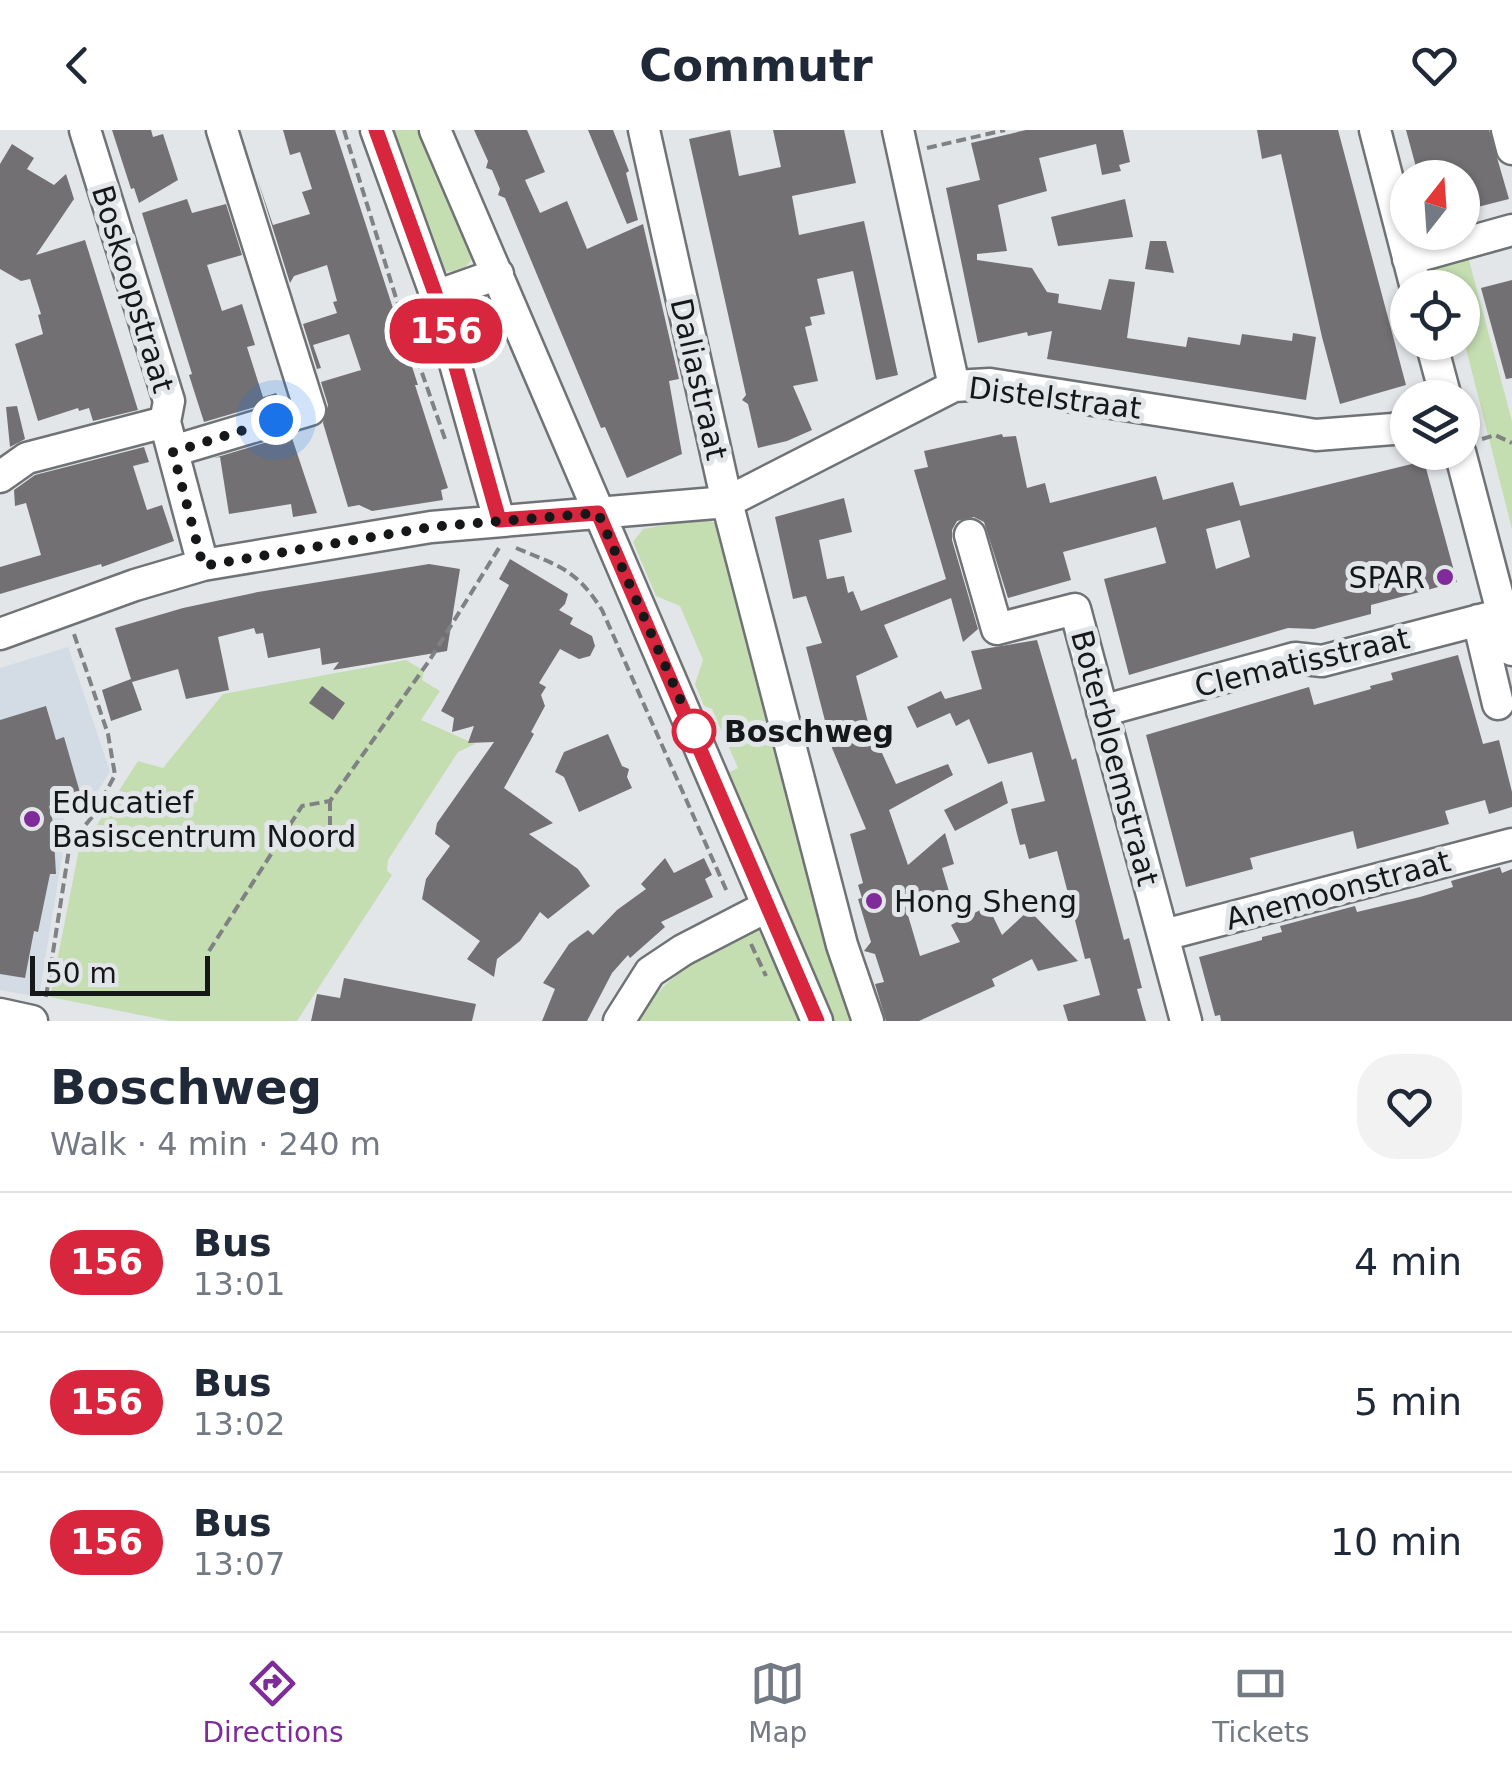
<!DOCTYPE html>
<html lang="en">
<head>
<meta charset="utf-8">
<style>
	:root { --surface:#fff; --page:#f2f2f3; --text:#1f2937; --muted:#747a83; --line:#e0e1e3; --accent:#7f2b99 }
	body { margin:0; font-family:"DejaVu Sans",sans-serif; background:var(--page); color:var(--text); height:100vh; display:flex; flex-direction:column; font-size:38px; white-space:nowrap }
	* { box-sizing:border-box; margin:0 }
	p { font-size:32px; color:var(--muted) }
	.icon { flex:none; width:55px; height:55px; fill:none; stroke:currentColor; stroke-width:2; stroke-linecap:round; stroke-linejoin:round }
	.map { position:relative; height:891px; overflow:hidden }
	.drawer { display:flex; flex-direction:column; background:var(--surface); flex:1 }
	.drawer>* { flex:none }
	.badge { padding:0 20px; border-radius:32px; font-size:35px; line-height:65px }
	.needle { width:65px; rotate:17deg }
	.fabs { position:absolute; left:1390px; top:30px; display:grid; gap:20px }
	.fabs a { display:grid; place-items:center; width:90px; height:90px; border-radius:50%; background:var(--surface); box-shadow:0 2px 8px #0004; font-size:50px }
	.scale { position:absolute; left:30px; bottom:25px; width:180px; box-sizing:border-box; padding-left:10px; border:5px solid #161718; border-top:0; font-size:28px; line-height:35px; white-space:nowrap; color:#161718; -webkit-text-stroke:8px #e3e6e9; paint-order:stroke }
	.you { position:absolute; width:50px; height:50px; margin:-25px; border:8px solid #fff; border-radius:50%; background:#1a73e8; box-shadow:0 0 0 15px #1a73e833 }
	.map>.badge { position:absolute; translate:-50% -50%; box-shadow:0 0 0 5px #fff }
	.round { display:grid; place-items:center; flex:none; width:105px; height:105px; border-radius:40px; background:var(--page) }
	.head { display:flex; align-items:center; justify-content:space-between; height:170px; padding:0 50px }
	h1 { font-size:48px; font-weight:600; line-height:75px }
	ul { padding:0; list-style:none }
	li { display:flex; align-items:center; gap:30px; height:140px; padding:0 50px; border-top:2px solid var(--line) }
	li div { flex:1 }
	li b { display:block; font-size:38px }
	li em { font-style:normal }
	li .badge { min-width:110px; font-weight:700; text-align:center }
	header { display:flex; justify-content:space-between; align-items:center; height:130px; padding:0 50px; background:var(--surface); font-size:45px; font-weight:600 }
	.menu { display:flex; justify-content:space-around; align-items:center; height:140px; border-top:2px solid var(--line); background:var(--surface); font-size:28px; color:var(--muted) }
	.menu a { display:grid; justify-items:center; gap:5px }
	.menu .selected { color:var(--accent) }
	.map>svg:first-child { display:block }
</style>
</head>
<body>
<header><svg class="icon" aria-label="back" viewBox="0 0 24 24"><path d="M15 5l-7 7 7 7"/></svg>Commutr<svg class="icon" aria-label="heart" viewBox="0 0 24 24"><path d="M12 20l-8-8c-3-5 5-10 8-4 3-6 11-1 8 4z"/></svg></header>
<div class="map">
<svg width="1512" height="891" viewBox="0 0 1512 891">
	<rect width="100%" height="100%" fill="#e3e6e9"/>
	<path fill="#d3dce4" d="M68,517L110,641L97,663L63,676L66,703L39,867L0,860V538Z"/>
	<path fill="#c4ddb1" d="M383,0H428L471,99L473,128L461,142L442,141Z
		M1466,119L1512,291V399L1463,207L1462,158L1436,157L1426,154L1422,129Z
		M479,165L493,173L511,200L458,214L455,182L461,170Z
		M707,388L717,395L776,611L860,891H832L724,645L738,638L712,579L704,576L695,554L703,530L680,476L656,466L633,412L643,399Z
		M406,530L424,541L422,550L440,561L421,590L475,614L458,622L388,730L387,741L392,745L297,891H170L50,867L80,714L93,701L138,631L163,638L223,564Z
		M757,797L800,891H635C672,839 703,825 757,797Z"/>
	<path fill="#727073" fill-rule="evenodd" d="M112,0H151L153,7L163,4L178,50L139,73L134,58L131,59Z
		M283,0H335L418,255H415L448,358L441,360L443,370L372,381L359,375L348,377L323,293L328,275L321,252L361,240L349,204L313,215L321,238L317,239L303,194L337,183L333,172L337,171L327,135L294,146L290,153L257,48L273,95L310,84L302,62L312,59L300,22L290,25Z
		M474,0H527L545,42L525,50L540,83L567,71L587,119L643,94L679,249L669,251L682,324L627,348L605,297L601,298L505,68L498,65L500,59L492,40L486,38L488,31Z
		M588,0H613L629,41L626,43L638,90L627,94Z
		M730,0L739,46L781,37L773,0H844L856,53L792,66L799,105L864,91L898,245L876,250L853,141L817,149L825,184L810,187L812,195L805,197L818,251L793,256L812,300L787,311L758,318L748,274L742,270L746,265L689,9Z
		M1026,0H1123L1130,32L1119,35L1121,41L1102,45L1096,14L1039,28L1047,61L998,75L1007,121L977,124V130L1032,138L1047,162L1059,164L1058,173L1101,180L1109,149L1135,152L1127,208L1186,217L1188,207L1240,215L1242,204L1292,211L1293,203L1316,207L1306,270L1047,229L1052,201L1028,206L1027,202L978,213L946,58L980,50L971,13Z
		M1257,0H1338L1406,255L1340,274L1322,207L1281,24L1262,29Z
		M1406,0H1489L1509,69L1462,81V48H1419Z
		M12,14L34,28L27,39L54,55L66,44L74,69L36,125L85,110L138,280L93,291L89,278L79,281L78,278L38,291L15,214L43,204L38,185L41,184L30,149L21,151L0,139V34Z
		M187,69L192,83L226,74L242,125L207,135L222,181L242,174L255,215L247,217L263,267L276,263L279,270L204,292L189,245L192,244L142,83Z
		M1125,69L1133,107L1058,116L1051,87Z
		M1150,111H1166L1174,143L1145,139Z
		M1512,150V248L1506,249L1481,158Z
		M17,276L25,309L10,317L6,277Z
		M1002,304L1003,307L1016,306L1027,358L1045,353L1050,373L1156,346L1163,370L1233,352L1240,376L1424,331L1457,452L1371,475V484L1314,499L1288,498L1129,545L1104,449L1166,433L1156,397L1063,422L1071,450L1008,468L984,392L974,387L957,391L952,400V410L978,499L963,512L951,468L884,495L898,527L856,546L868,592L896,654L948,634L953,645L889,680L908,735L945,703L954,734L942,738L951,768L907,782L920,826L960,812L951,795L988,776L1002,805L1029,780L1078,831L1038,841L1032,829L992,849L995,856L919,891H886L875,854L884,852L875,824L864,821L871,812L858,769L862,768L858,755L863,753L850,704L866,699L832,618L806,517L822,513L806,466L793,469L775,387L844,368L852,402L819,410L827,449L844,446L848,463L853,461L861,481L946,449L914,340L928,337L924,321ZM1240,390L1250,427L1216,439L1206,399Z
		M291,305L317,383L293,387L291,374L229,384L220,327L214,328Z
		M144,317L149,332L133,336L147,380L162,375L174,411L102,437L101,434L0,464V437L41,425L26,373L15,376L14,360L35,345Z
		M510,429L568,464L565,474L559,480L573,488L570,494L592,506L595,516L590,526L579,529L560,519L539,553L546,557L541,565L545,576L531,602L534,604L504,658L553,693L529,704L578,739L590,756L548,789L540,782L520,811L497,829L494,847L467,829L480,811L422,769L426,749L450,716L435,704L437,693L494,612L468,613L474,596L452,602L454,588L441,581L509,455L499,449Z
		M429,434L460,439L447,521L333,540L339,532L322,535L320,518L268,528L263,503L256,504L254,498L218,507L229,560L186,569L178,539L132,552L142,580L111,591L102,560L131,549L115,498L183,478L258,462Z
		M1037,510L1072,630L1076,628L1124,810L1129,808L1142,858L1137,859L1146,891H1068L1063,875L1100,865L1090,828L1085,829L1057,721L1029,729L1025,714L1020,715L1017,704L1011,679L1045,671L1032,622L988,634L969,589L956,596L950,583L917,598L907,577L941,561L945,569L982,559L971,521Z
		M1458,525L1483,614L1499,610L1512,662V677L1489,684L1485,670L1445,681L1449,694L1357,719L1353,701L1250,728L1253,739L1186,757L1146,605L1309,557L1314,575L1371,559L1370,556L1393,550L1391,543Z
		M322,556L345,573L333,590L309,573Z
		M46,576L56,610L64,607L81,666L49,676L53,692L56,744H50L38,802L34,801L25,848L0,844V590Z
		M608,604L622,636L629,639L627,647L632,658L579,682L564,647L555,642L564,622Z
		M1002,651L1008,673L955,701L944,680Z
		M665,728L674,743L704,728L712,745L705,749L713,767L661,792L665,797L630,828L628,825L612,843L587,891H542L555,859L543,853L569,814L588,800L593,805L617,780L646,759L641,754Z
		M1500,737L1502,743L1512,739V891H1221L1220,885L1215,886L1199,827L1262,810V807L1282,802L1280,796L1355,776L1357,782L1420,767L1453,757L1451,751Z
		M344,848L476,874L472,891H311L317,864L340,868Z"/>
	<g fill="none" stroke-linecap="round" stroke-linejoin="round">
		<g stroke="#707375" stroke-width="35">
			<path id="minor" d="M85,0L169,271L165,292L203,435
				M376,0L436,166L499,390
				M435,0L817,891
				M644,0L727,372L842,815L868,891
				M898,0L954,256
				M1375,0L1416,158
				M1507,0L1512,19
				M1408,129L1512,100
				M436,166L498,144
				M1431,212L1446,268
				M173,321L310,280L222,0
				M1460,322L1512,520
				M0,347L27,328L165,292
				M970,405L997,499L1075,479L1186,891
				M1478,490L1498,574
				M0,504L135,455L203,435L431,397L727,372L954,256L990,254L1316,305L1393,299L1408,295
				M1102,581L1295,528L1322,531L1503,484
				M1164,805L1512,714
				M0,884L32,891
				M619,891L650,842L683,820L766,777"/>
		</g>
		<path stroke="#7f8183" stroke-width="4" stroke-dasharray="10 5" stroke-linecap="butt" d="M344,0L396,168L445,309H449
			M927,18L1005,0
			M1482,309L1495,305L1512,313
			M516,418C559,436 576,439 602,480L728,764
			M330,671V710
			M751,814L766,846
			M209,821L302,676L330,671L429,531L499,418
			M46,867L70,713L93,686L115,645L108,604L74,504"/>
		<use href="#minor" stroke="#fff" stroke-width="30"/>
	</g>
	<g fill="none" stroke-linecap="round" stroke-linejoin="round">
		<g stroke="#fff" stroke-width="22">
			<path id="line" d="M376,0L436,166L499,390L598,383L817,891"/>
		</g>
		<use href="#line" stroke="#d7263d" stroke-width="15"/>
		<path stroke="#161718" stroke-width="10" stroke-dasharray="0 18" d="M276,290L173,322L203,436L431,397L598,383L694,601"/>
	</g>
	<g fill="#7f2b99" stroke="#e3e6e9" stroke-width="4">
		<circle cx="1445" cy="447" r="10"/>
		<circle cx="32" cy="689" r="10"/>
		<circle cx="874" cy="771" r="10"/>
	</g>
	<circle fill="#fff" stroke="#d7263d" stroke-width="5" cx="694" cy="601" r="20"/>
	<g text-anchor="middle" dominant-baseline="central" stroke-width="10" stroke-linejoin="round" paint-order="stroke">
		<g font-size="30" fill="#161718" stroke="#e3e6e9">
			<text transform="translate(133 159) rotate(73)">Boskoopstraat</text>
			<text transform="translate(699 249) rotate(77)">Daliastraat</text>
			<text transform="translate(1055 268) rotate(7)">Distelstraat</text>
			<text transform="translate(1302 532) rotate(-13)">Clematisstraat</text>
			<text transform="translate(1115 628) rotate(75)">Boterbloemstraat</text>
			<text transform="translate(1338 760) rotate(-15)">Anemoonstraat</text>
		</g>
		<g font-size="30" fill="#161718" stroke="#e3e6e9" text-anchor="start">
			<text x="1425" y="447" text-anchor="end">SPAR</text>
			<text x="52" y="672">Educatief<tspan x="52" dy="34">Basiscentrum Noord</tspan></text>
			<text x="894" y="771">Hong Sheng</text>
		</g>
		<g font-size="30" font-weight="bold" fill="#161718" stroke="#e3e6e9" text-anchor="start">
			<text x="724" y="601">Boschweg</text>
		</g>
	</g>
</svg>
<div class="fabs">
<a><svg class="needle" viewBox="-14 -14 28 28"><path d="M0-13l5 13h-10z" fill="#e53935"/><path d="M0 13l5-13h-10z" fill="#747a83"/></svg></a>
<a><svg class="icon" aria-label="locate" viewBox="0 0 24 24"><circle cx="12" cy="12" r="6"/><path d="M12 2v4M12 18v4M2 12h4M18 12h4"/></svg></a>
<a><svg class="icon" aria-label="layers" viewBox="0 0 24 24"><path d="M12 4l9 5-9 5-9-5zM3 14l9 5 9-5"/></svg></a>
</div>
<div class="scale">50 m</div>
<div class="you" style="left:276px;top:290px"></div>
<b class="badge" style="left:446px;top:201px;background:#d7263d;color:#fff">156</b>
</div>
<section class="drawer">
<div class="head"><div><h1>Boschweg</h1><p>Walk · 4 min · 240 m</p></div><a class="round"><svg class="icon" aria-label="heart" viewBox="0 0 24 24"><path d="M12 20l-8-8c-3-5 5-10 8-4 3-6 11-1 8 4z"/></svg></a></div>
<ul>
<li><span class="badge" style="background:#d7263d;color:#fff">156</span><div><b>Bus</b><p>13:01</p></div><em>4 min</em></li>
<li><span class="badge" style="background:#d7263d;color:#fff">156</span><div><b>Bus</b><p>13:02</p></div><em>5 min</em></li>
<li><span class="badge" style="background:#d7263d;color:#fff">156</span><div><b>Bus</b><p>13:07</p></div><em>10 min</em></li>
</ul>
</section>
<nav class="menu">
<a class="selected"><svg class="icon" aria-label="directions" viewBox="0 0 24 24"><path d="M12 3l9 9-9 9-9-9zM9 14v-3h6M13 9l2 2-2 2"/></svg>Directions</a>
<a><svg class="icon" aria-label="map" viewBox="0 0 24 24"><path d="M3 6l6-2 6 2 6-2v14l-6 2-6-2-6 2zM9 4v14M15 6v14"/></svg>Map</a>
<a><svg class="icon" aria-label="tickets" viewBox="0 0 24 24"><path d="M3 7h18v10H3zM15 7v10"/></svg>Tickets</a>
</nav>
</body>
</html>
